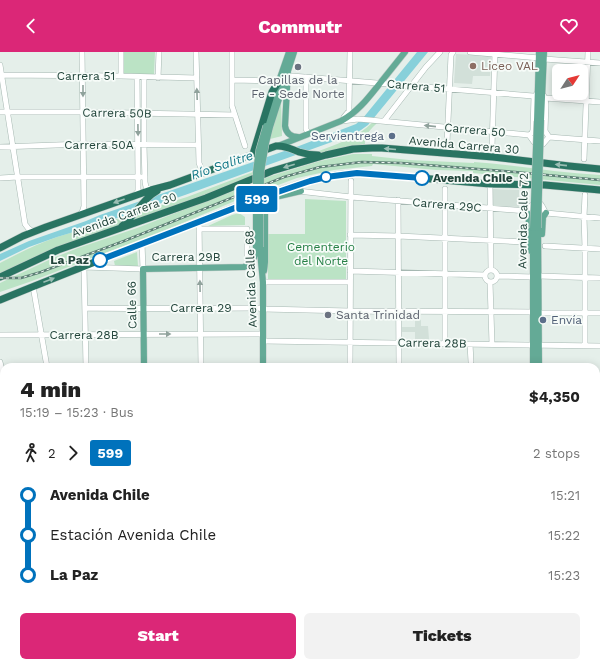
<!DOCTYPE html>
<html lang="en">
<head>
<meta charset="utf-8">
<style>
	:root { --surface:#fff; --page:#f2f2f2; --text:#222; --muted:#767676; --accent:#db2777 }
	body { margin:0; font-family:"Work Sans",sans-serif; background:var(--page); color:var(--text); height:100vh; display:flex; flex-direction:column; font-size:15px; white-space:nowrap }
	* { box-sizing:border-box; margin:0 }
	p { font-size:13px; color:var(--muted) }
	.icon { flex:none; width:22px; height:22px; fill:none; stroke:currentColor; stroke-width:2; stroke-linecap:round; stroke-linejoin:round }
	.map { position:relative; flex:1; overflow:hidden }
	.details { position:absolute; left:0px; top:311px; width:600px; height:304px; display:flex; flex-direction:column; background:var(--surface); border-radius:12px 12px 0 0; box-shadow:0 2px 10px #0003 }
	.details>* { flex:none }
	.badge { padding:0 8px; border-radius:3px; font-size:14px; line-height:26px }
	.needle { width:26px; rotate:54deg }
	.tools { position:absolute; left:552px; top:12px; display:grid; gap:8px }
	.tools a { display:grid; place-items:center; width:36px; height:36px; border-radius:6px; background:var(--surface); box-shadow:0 2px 10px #0003; font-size:20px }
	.map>.badge { position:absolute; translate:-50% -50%; box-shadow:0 0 0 2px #fff }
	.legs { display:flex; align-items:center; gap:6px; height:44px; padding:0 20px; font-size:13px }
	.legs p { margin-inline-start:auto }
	.summary { display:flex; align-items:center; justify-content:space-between; height:68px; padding:0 20px }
	h1 { font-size:22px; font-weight:800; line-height:30px }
	.button { display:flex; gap:8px; margin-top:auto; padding:8px 20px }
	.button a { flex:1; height:46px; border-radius:6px; background:var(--accent); color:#fff; font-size:16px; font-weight:800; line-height:46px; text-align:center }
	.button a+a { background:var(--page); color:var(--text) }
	ul { padding:0 20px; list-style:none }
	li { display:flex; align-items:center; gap:14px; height:40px; font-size:15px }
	li i { display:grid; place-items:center; width:6px; height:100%; margin:0 5px; background:currentColor }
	li i::after { content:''; width:10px; height:10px; margin:-5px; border:3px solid; border-radius:50%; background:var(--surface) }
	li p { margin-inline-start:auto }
	li:first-child i { background:linear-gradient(#0000 50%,currentColor 0) }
	li:last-child i { background:linear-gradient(currentColor 50%,#0000 0) }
	header { display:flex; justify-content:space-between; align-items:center; height:52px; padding:0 20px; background:var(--accent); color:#fff; font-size:18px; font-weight:800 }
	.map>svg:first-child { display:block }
</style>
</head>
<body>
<header><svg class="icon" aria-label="back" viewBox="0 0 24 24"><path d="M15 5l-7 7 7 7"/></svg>Commutr<svg class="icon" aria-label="heart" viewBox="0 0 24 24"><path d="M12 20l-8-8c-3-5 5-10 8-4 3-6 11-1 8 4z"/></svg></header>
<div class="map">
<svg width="600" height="615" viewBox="0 0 600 615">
	<rect width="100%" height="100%" fill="#e5efea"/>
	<path fill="#d2e0d9" d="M456,2L491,4L490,24H473L472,32L454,31Z
		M493,137L519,138V155L493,154Z
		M415,263H421V274H428L429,287H415V280H402V275H415Z"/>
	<path fill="#bbe3c5" d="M123,0H155L154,23L122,22Z
		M281,48L282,84L270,87Z
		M373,70H378C371,77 364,83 365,92L314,102V101C336,92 356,87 373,70Z
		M353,102H372V104L409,108L474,111V110C516,113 558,121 600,123V133L473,121V119L436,118L373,112L372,114L334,118L297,126L235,149L147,186L102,202L32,229L0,240V231L53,206L78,196L137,176L271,124L320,109Z
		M253,120V124L199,145L129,171L139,160L187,145Z
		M305,147L346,149V227H268V182H305Z
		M239,161L245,165V173L208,174L232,163Z
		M132,162L124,170L116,175L0,222V211C19,201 37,192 57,185C82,177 107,171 132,162Z
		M137,200L138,214H115L114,209Z"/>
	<path fill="#87d0da" d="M417,0H428L368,73L361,78L354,82L185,143L97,173L57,185L29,195L0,209V202L29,189L86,169L100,163L299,94L356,72L363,66Z"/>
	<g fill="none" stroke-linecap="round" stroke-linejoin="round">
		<g stroke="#a6b8b2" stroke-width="6">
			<path id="minor" d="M196,0L199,111L201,116L205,120
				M232,0V54L245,94
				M453,0L451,3L447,91L449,97L454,102
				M470,0L539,6
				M544,7L600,11
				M0,13L25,172L28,176L33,180
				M0,23L121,24L197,26
				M121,24V0
				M292,24L533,44L536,43L538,40
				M144,25V93L145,130L146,135L151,138
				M306,25V77L309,82
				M158,26L159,0
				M232,28L279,29
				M544,44L546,52L545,79L549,85
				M545,46L600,50
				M0,60H83L235,63
				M344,65L349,59V56L350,0
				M342,69L358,67L370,68L529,83L534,90L538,93L543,92L549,85L600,89
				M384,69L426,15L440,0
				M529,83L532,81L533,78L534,44
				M0,95L84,92L198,93
				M492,95L495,0
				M584,107L588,0
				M0,126L18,125H145
				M490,132L491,218
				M298,139L351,145L526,159L534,151L538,150C543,152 543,158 546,161L600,166
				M135,143L138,139V125L137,25
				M398,148L399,315
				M80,163L83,158L84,154L82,0
				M199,169L201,315
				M200,177H247V206L248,213
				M350,183L398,184L526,190
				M545,194L600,197
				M485 224a6 6 0 1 1 12 0a6 6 0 1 1-12 0Z
				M350,219L485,223
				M497,224L533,225
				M539,224L600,226
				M263,230H350
				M490,230L492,292
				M33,234L47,315
				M85,256C143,257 200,256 258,256L263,257L350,259L533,260
				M539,261H600
				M0,283L263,282
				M263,289L600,294
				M445,292V137
				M470,292L471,310
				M585,293V196L584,165L585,143
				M0,310L4,326
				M86,315L84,215L143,217L142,191
				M350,315L351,129
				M596,325H600
				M0,334L4,332
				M596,356H600
				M596,383H600
				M0,400L4,398
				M596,412H600
				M596,443H600
				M0,463L4,461
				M0,472L4,488
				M596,472H600
				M596,502H600
				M0,505L4,504
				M596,531H600
				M0,538L4,546
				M596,540L597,559
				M0,560L4,558
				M596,609H600
				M72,611V615
				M101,611V615
				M177,611V615
				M220,611V615
				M316,611V615
				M344,611V615
				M376,611V615
				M404,611V615
				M434,611L435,615
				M484,611V615
				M570,611V615
				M503,615L564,611"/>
		</g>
		<g stroke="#c1cbc8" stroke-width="7">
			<path id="major" d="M288,17L285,74C286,81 291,85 298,85
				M541,68L544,0
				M537,69L539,0
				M266,74L279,29L289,0
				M270,75L294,0
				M278,94L341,69C358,60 369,45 381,30C389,20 397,10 405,0
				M526,159L529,164L528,191L531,199
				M533,176V315
				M538,176L539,315
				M542,182L543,165L546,161
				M260,195L261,210L263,230V315
				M264,219L265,210V160C266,154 270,149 275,145L301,139
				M144,315L143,217L244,215C253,211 256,205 256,195
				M596,559H600
				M596,566H600
				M145,611V615
				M530,611V615
				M536,611V615
				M15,615L25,611
				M32,615L40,611
				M264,615V611"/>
		</g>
		<g stroke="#c1cbc8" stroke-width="8">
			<path id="highway" d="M253,102L272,40L279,29
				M122,174C135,164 142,147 157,139
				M0,196L23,184L46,175L151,138L170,133L276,94C285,93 291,97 299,100C305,102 311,103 318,103
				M0,225L58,198L206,146L272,119L326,103L353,97L372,96H382L493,105L569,114L600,117
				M0,248C66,221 133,195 200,169C221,161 243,152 265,144C295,133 328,121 361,121L490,132L545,133L600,138"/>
		</g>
		<use href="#minor" stroke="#fff" stroke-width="5"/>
		<use href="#major" stroke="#64aa96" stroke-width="6"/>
		<use href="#highway" stroke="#297462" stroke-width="7"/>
		<g stroke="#5c7f75" stroke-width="2.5">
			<path id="rail" d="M0,226H21L41,220L124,189L284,125L320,115L362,110L401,111L515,120L600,128"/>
		</g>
		<use href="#rail" stroke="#f6fbf8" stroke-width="1" stroke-dasharray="3" stroke-linecap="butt"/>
		<g stroke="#c1cbc8" stroke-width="7" stroke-linecap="butt">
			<path id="major-bridge" d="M533,176L537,69
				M538,176L541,68
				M256,195V120L259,98L266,74
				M260,195L261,120L266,91L270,75"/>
		</g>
		<use href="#major-bridge" stroke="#64aa96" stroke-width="6"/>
	</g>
	<defs><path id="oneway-solid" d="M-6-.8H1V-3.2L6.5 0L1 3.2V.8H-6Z"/></defs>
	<g fill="#90a29c">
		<use href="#oneway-solid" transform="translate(83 39) rotate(90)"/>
		<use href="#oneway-solid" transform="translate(197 42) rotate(-92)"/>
		<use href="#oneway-solid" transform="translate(430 74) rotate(-174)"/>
		<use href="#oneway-solid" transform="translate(138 78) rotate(89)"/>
		<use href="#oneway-solid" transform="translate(200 234) rotate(-91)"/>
		<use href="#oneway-solid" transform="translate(165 282)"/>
	</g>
	<g fill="#9abeb4">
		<use href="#oneway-solid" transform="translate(390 97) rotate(-175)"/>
		<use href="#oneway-solid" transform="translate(561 113) rotate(-174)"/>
		<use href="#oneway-solid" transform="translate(289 114) rotate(163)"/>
		<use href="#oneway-solid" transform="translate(119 149) rotate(160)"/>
		<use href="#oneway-solid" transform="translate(49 228) rotate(-21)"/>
	</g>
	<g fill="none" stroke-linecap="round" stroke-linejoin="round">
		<g stroke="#fff" stroke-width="9">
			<path id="line-1" d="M100,208L263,145L310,129L326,125L357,121L422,126"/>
		</g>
		<use href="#line-1" stroke="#0072bc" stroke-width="6"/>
	</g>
	<circle fill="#8d6e63" stroke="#f6fbf8" stroke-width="1.5" cx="473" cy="14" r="4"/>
	<g fill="#6b7280" stroke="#f6fbf8" stroke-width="1.5">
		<circle cx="298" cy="15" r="4"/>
		<circle cx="328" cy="263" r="4"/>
	</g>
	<g fill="#5c6f8a" stroke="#f6fbf8" stroke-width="1.5">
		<circle cx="392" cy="84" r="4"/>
		<circle cx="543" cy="268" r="4"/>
	</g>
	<g fill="#fff" stroke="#0072bc" stroke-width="2">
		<circle cx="326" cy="125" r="5"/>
		<circle cx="422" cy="126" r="7"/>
		<circle cx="100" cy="208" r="7"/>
	</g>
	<g text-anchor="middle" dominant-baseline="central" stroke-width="3.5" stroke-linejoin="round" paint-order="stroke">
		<g font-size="12" fill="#785e54" stroke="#f6fbf8" text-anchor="start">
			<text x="481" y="14">Liceo VAL</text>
		</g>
		<g font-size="12" fill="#21443a" stroke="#f6fbf8">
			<text x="86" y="24">Carrera 51</text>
			<text transform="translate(416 34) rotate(5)">Carrera 51</text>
			<text transform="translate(117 61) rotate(1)">Carrera 50B</text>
			<text transform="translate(475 78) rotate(5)">Carrera 50</text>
			<text x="99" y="93">Carrera 50A</text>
			<text transform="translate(464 93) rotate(5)">Avenida Carrera 30</text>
			<text transform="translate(447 153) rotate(5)">Carrera 29C</text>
			<text transform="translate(124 163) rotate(-20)">Avenida Carrera 30</text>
			<text transform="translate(523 169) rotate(-89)">Avenida Calle 72</text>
			<text x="186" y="205">Carrera 29B</text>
			<text transform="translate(251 227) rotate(-92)">Avenida Calle 68</text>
			<text transform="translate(132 253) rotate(-91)">Calle 66</text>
			<text x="201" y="256">Carrera 29</text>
			<text x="84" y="283">Carrera 28B</text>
			<text transform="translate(432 291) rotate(1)">Carrera 28B</text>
		</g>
		<g font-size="12" fill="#5b616d" stroke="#f6fbf8">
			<text x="298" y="28">Capillas de la<tspan x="298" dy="14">Fe - Sede Norte</tspan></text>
			<text x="336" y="263" text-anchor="start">Santa Trinidad</text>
		</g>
		<g font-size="12" fill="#4e5e75" stroke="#f6fbf8" text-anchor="end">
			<text x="384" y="84">Servientrega</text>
			<text x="551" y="268" text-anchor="start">Envía</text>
		</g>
		<g font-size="12" font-weight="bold" fill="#21443a" stroke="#f6fbf8" text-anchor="start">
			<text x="433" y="126">Avenida Chile</text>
			<text x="89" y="208" text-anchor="end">La Paz</text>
		</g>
		<g font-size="12" fill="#268046" stroke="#f6fbf8">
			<text x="321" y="195">Cementerio<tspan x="321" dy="14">del Norte</tspan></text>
		</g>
		<g font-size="13" font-style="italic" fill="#137888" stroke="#f6fbf8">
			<text transform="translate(222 113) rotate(-19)">Río Salitre</text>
		</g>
	</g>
</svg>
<div class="tools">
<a><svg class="needle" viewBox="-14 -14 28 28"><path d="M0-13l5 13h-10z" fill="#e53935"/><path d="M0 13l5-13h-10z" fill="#767676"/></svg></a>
</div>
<b class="badge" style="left:257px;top:147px;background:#0072bc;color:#fff">599</b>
<section class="details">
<div class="summary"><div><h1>4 min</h1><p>15:19 – 15:23 · Bus</p></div><b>$4,350</b></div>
<div class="legs"><svg class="icon" aria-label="walk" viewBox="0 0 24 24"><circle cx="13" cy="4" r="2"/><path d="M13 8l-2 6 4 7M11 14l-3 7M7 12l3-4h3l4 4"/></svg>2<svg class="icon" aria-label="forward" viewBox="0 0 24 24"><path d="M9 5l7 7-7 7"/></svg><b class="badge" style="background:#0072bc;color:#fff">599</b><p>2 stops</p></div>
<ul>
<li><i style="color:#0072bc"></i><b>Avenida Chile</b><p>15:21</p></li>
<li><i style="color:#0072bc"></i><span>Estación Avenida Chile</span><p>15:22</p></li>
<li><i style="color:#0072bc"></i><b>La Paz</b><p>15:23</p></li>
</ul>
<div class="button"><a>Start</a><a>Tickets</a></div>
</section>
</div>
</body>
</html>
